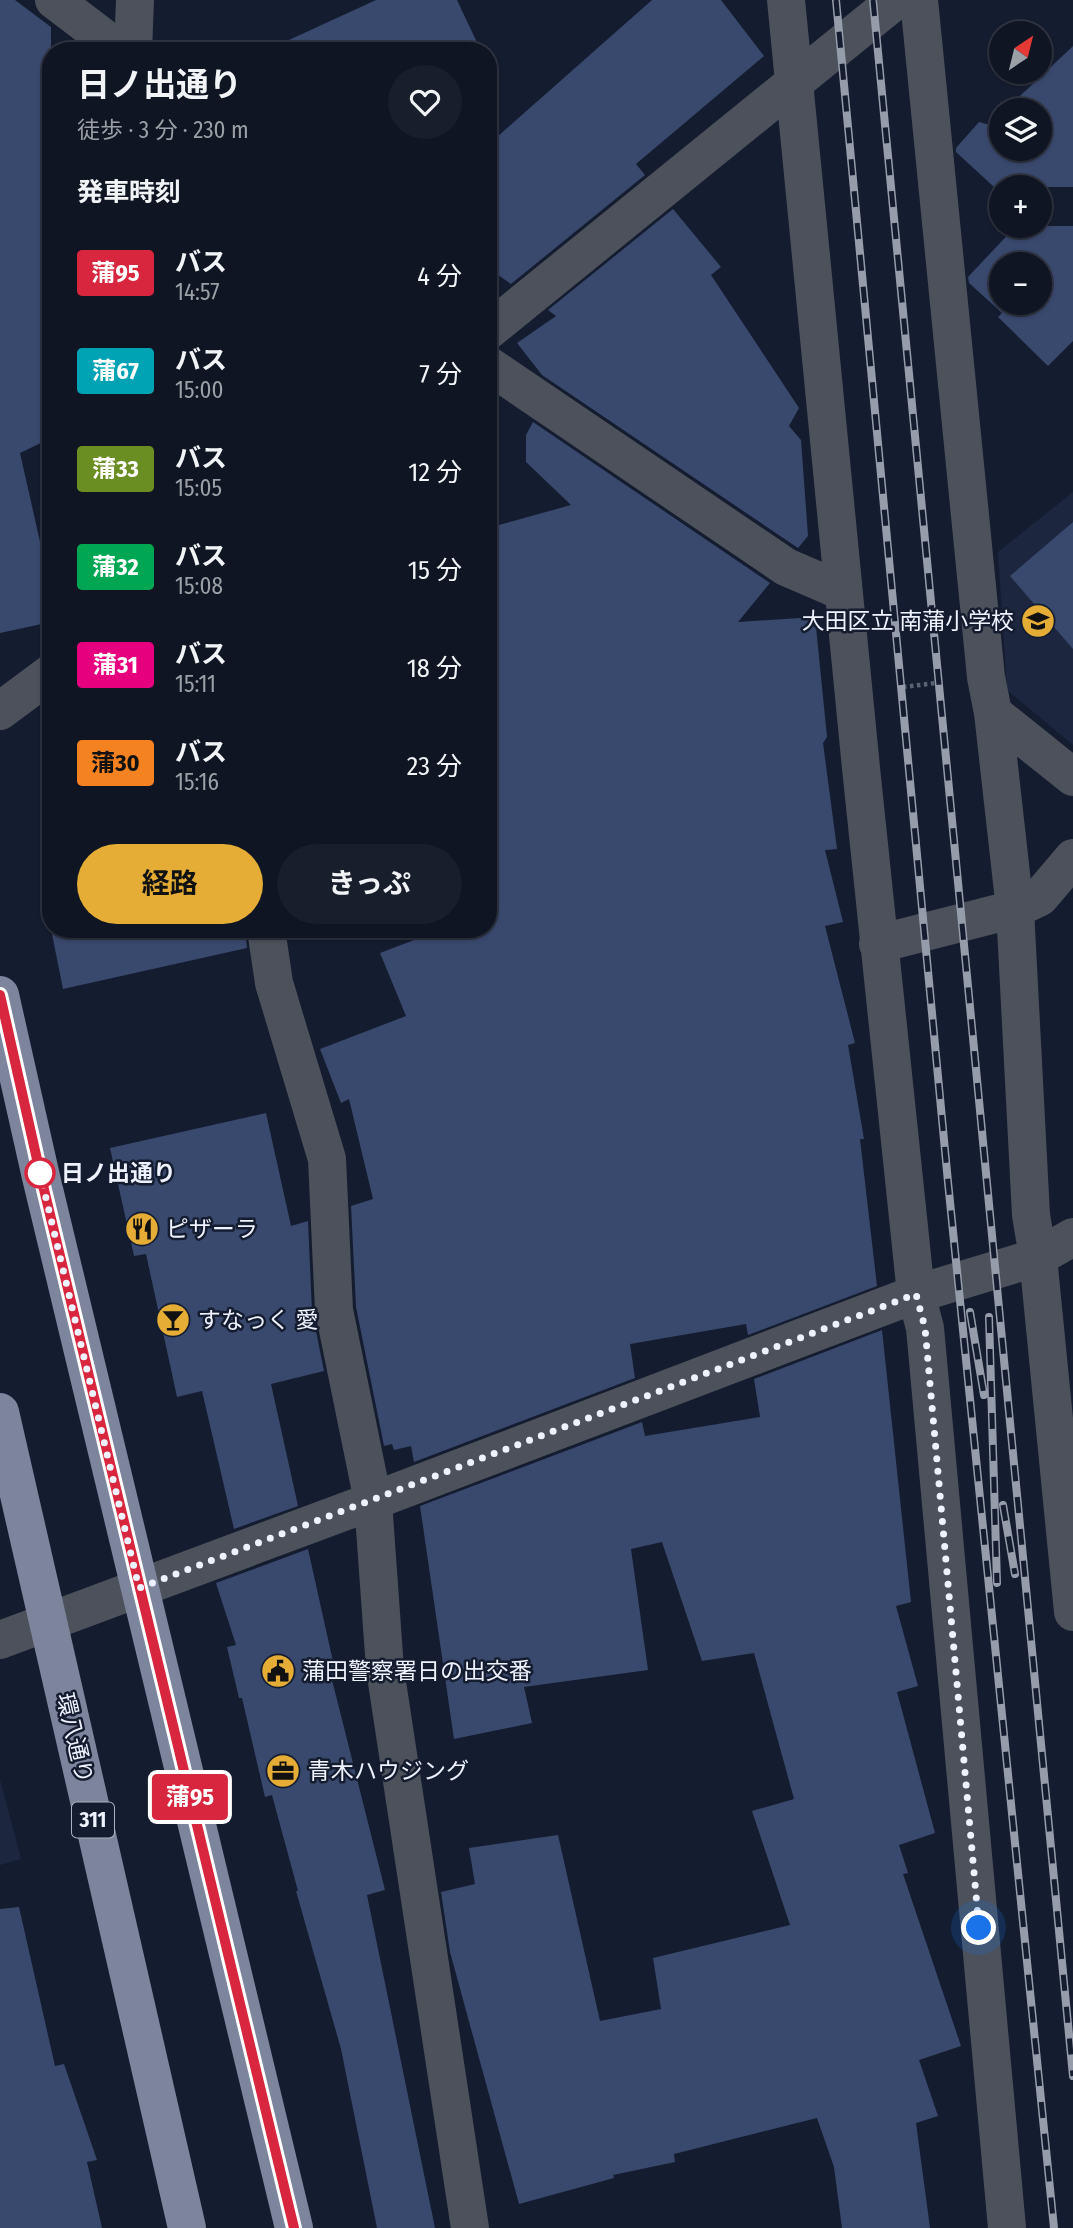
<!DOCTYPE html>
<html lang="ja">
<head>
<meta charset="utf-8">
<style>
	:root { --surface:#0f1523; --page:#181e2b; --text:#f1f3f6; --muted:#9b9fa6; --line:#2f3441; --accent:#e5ad36 }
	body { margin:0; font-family:"Fira Sans Condensed","Noto Sans JP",sans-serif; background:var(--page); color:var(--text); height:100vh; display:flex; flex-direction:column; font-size:26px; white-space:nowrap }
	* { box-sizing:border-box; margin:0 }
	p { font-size:23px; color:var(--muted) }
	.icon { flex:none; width:38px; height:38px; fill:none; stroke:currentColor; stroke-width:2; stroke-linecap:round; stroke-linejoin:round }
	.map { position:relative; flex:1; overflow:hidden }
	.sheet { position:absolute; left:42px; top:42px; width:455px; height:896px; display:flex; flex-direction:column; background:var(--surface); border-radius:28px; box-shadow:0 2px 5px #0004,0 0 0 2px var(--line) }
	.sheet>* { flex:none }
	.badge { padding:0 14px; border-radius:5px; font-size:24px; line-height:46px }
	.needle { width:46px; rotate:35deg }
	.buttons { position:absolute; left:989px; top:21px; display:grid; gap:14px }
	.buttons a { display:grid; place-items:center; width:63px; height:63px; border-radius:50%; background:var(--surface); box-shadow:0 2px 5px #0004,0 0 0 2px var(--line); font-size:35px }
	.you { position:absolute; width:35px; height:35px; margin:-18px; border:5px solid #fff; border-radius:50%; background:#1a73e8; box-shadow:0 0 0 10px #1a73e833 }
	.map>.badge { position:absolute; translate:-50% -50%; box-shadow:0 0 0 4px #fff }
	h2 { padding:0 35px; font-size:26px; line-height:63px }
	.round { display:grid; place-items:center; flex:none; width:74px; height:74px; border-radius:37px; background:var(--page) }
	.headline { display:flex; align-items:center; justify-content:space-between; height:119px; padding:0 35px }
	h1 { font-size:33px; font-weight:700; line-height:52px }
	.primary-button { display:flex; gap:14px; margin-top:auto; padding:14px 35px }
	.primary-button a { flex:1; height:80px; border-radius:42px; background:var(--accent); color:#111; font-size:28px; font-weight:700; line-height:80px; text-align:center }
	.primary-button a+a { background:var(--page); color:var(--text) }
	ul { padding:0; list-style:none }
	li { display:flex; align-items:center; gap:21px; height:98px; padding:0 35px }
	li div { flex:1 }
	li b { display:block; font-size:26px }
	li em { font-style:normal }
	li .badge { min-width:77px; font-weight:700; text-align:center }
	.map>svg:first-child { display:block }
</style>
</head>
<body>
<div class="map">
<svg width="1073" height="2228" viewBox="0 0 1073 2228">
	<rect width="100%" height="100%" fill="#141c2f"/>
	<path fill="#1c263f" d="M1073,492V745L1007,690L998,552Z
		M0,1779L21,1859L0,1865Z"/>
	<path fill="#39486d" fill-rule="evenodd" d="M0,0H15L51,27V438L20,453L43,555L51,553V622L0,633Z
		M376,0H457L481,51H265Z
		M652,0H721L764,56L636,164L645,175L511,284L488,268V145Z
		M1073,46V187H994L956,152V148L979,122L990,125L1001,114V149H1040V110H1005Z
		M673,209L721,267L711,275L799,408L789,426L801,440L808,536L798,548L542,375L517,343L556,316L548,310Z
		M1016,226H1073V341L1048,366L998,317L1002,313L969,283L968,277ZM1001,264H1040V303H1001Z
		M533,422L770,583L738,622L815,617L827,737L823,743L837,849L825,850L843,922L825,926L855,1043L848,1045L864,1139H860L877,1286L748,1335L746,1324L630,1344L635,1378L414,1462L411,1446L394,1450L392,1444L384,1446L356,1307L351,1206L373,1199L349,1099L341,1103L320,1049L406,1016L380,953L443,929H488V528L571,505L526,462V435Z
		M1073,522V649L1010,576Z
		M51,929H245L247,948L63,989Z
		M266,1113L291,1226L308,1221L312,1311L324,1371L271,1384L298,1506L234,1529L202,1391L177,1397L146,1254L134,1256L110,1148Z
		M882,1330L911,1602L896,1606L918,1686L897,1692L935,1833L899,1845L908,1873L903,1874L961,2046L919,2060L938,2116L916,2123L930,2228H842L834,2167L817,2118L674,2154L675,2162L613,2175L614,2178L519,2204L450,1952L441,1892L475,1884L469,1848L558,1835L600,2021L661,2009L653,1958L790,1925L752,1811L794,1799L754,1653L702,1661L662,1542L631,1549L648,1670L524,1687L532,1723L454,1739L420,1506L642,1422L645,1436L760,1417L754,1379Z
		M308,1549L336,1675L331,1676L385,1890L367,1895L435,2228H377L341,2049L296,1891H298L272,1795L265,1797L242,1698H239L227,1647L236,1645L216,1583Z
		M19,1907L55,2066L64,2064L97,2160L87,2162L102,2228H0V1909Z"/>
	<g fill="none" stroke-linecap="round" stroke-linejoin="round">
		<path stroke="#5b6272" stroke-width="4.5" stroke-dasharray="3.5 3.5" stroke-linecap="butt" d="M903,687L936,683"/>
		<path stroke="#4c515b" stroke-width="38" d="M54,0L121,51
			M786,0L861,768L916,1294L925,1328L1007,2228
			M919,0L986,677L993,713L1015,909L1031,1215L1038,1257L1073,1612
			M133,51L135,0
			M488,331L896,0
			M488,365L786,567L844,592
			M0,711L51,673
			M993,713L1073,777
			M266,929L274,983L327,1159L334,1310L373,1501L385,1669L470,2228
			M878,944L1015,909L1040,897L1073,858
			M0,1640L373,1501L916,1294L1038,1257L1073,1237"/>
		<path stroke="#7c859b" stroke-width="38" d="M0,995L41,1177L294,2228
			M0,1412L187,2228"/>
		<g stroke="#959caa" stroke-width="8">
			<path id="rail" d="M836,0L948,1182L1054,2228
				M873,0L1073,2076
				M970,1312L984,1395
				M989,1317L997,1583
				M1003,1505L1015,1574"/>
		</g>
		<use href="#rail" stroke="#141c2f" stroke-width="5" stroke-dasharray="16" stroke-linecap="butt"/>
	</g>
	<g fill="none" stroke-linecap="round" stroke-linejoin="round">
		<g stroke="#fff" stroke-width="16">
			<path id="line" d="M0,995L41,1177L294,2228"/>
		</g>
		<use href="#line" stroke="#d7263d" stroke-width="10"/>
		<path stroke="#edf2fd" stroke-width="7" stroke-dasharray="0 12.6" d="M40,1173L139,1588L916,1294L925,1328L979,1928"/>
	</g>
	<defs>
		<g id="school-disc" transform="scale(1.75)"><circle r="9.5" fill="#e5ad36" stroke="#141c2f"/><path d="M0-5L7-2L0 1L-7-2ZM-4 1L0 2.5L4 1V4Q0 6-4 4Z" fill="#111"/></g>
		<g id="restaurant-disc" transform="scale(1.75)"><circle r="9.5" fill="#e5ad36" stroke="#141c2f"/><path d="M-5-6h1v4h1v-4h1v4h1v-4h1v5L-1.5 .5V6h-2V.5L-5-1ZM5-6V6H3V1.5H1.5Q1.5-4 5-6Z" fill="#111"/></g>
		<g id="bar-disc" transform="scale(1.75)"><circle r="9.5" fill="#e5ad36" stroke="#141c2f"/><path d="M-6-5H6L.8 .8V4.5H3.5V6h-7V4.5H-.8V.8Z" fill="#111"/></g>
		<g id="civic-disc" transform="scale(1.75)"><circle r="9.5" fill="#e5ad36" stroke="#141c2f"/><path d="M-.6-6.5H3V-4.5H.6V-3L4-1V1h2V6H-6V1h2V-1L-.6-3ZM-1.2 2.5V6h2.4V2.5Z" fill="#111"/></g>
		<g id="office-disc" transform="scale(1.75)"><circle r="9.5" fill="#e5ad36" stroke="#141c2f"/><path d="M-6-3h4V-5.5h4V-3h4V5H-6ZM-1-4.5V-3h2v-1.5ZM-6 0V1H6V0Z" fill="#111"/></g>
	</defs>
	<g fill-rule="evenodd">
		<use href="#school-disc" x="1038" y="621"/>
		<use href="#restaurant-disc" x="142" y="1229"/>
		<use href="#bar-disc" x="173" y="1320"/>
		<use href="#civic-disc" x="278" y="1671"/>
		<use href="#office-disc" x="283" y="1771"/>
	</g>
	<circle fill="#fff" stroke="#d7263d" stroke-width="3.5" cx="40" cy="1173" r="14"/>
	<g text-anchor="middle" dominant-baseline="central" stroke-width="5" stroke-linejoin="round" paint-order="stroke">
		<rect fill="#141c2f" stroke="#acb2bf" stroke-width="2" x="72" y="1802.5" width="42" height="35" rx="5"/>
		<g font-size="21" font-weight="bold" fill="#edf2fd">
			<text x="93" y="1820">311</text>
		</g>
		<g font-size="23" fill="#edf2fd" stroke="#141c2f" text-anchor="start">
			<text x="1014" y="621" text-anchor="end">大田区立 南蒲小学校</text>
			<text x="166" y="1229">ピザーラ</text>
			<text x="198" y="1320">すなっく 愛</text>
			<text x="302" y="1671">蒲田警察署日の出交番</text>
			<text x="308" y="1771">青木ハウジング</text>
		</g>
		<g font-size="23" font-weight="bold" fill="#edf2fd" stroke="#141c2f" text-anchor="start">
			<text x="61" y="1173">日ノ出通り</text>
		</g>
		<g font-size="23" fill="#edf2fd" stroke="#141c2f">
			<text transform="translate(75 1738) rotate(77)">環八通り</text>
		</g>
	</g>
</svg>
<div class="buttons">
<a><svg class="needle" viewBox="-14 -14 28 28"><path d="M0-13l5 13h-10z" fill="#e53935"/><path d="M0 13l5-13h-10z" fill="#9b9fa6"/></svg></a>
<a><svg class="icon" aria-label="layers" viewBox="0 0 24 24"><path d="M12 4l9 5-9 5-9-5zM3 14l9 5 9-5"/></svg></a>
<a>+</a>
<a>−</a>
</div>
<div class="you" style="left:979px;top:1928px"></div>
<b class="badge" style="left:190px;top:1797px;background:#d7263d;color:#fff">蒲95</b>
<section class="sheet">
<div class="headline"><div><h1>日ノ出通り</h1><p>徒歩 · 3 分 · 230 m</p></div><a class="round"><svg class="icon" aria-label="heart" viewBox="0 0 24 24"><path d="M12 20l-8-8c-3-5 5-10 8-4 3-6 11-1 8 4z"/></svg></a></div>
<h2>発車時刻</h2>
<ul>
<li><span class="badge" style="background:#d7263d;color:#fff">蒲95</span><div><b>バス</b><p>14:57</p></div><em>4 分</em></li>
<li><span class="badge" style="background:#00a3b4;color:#fff">蒲67</span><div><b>バス</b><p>15:00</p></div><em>7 分</em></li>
<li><span class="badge" style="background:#6b8e23;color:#fff">蒲33</span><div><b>バス</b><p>15:05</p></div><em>12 分</em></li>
<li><span class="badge" style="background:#00a651;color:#fff">蒲32</span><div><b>バス</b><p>15:08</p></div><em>15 分</em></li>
<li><span class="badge" style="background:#e6007e;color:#fff">蒲31</span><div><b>バス</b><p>15:11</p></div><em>18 分</em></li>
<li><span class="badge" style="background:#f58220;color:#111">蒲30</span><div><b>バス</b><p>15:16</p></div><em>23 分</em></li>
</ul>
<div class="primary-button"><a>経路</a><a>きっぷ</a></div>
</section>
</div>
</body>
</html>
